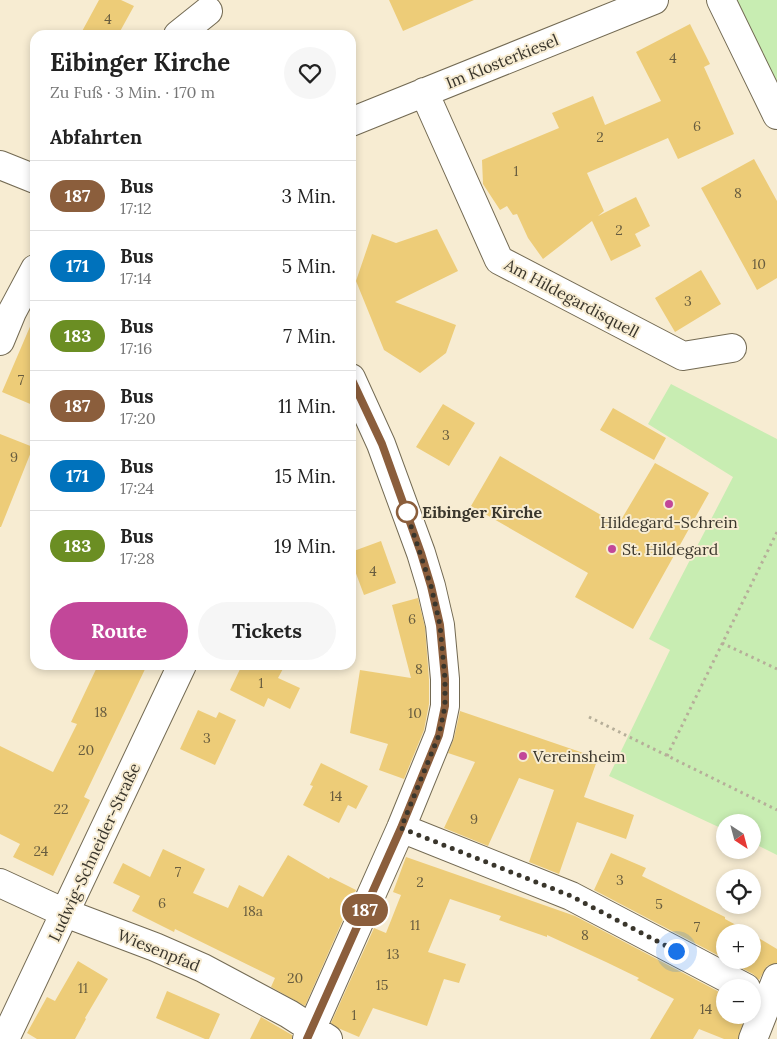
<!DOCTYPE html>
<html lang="de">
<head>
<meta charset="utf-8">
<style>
	:root { --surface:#fff; --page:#f6f6f6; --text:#222; --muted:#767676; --line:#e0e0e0; --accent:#c24799 }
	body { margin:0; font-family:Lora,serif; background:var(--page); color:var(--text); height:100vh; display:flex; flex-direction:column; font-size:19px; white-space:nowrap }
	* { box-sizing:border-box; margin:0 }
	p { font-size:16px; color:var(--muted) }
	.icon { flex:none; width:28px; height:28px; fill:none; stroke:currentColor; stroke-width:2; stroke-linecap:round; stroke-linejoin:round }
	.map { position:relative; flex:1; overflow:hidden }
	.sheet { position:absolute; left:30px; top:30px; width:326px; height:640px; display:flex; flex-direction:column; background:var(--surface); border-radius:15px; box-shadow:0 2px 8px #0003 }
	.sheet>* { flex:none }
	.badge { padding:0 10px; border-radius:16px; font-size:18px; line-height:32px }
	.needle { width:32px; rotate:144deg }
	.fabs { position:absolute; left:716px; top:814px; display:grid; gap:10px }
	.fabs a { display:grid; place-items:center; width:45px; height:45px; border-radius:50%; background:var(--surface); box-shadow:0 2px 8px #0003; font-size:25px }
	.you { position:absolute; width:25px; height:25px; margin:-12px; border:4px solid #fff; border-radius:50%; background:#1a73e8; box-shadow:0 0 0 8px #1a73e833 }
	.map>.badge { position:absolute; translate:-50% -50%; box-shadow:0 0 0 2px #fff }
	h2 { padding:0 20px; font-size:19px; line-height:45px }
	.round { display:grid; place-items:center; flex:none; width:52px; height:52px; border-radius:26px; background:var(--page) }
	.summary { display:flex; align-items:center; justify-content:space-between; height:85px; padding:0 20px }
	h1 { font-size:24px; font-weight:700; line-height:38px }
	.button { display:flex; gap:10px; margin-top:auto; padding:10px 20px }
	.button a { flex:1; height:58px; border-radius:30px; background:var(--accent); color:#fff; font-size:20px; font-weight:700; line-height:58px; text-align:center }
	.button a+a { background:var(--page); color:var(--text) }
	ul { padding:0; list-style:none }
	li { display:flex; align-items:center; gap:15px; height:70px; padding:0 20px; border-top:1px solid var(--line) }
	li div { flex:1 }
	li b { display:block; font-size:19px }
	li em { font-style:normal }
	li .badge { min-width:55px; font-weight:700; text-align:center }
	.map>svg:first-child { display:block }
</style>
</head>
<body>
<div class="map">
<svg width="777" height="1039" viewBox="0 0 777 1039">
	<rect width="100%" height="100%" fill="#f7ecd2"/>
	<path fill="#c8edb2" d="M733,0H777V88Z
		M671,384L777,439V855L753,843L752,822H725V830L609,776L670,650L649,639L733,477L648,424Z"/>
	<path fill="#edcc78" d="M99,0H121L134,6L118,35H80Z
		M389,0H474L403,31Z
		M690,24L710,64L704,67L734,134L678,159L668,138L587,173L604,211L598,216L636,197L650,226L635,234L641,246L611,261L592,221L543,259L528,238L517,214L513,215L507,206L500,210L483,184L482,160L559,128L552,113L593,96L605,125L661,101L636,52Z
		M754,159L777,201V278L757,290L701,188Z
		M437,229L458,271L395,302L456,325L446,353L420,373L384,350L356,281L372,234L396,243Z
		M701,270L721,304L675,332L655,298Z
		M35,315V406L2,392Z
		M443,404L475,423L449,466L416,447Z
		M613,408L666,438L654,460L600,430Z
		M0,434L33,447L1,527H0Z
		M500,456L618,525L655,463L709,493L633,629L575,597L588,573L471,506Z
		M381,541L396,583L364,595L351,560V552Z
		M418,598L425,627L429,680V704L424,730L404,779L379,770L388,744L350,733L360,670L411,678L392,605Z
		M98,665H147L84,797L90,800L53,876L13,857L20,844L0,834V746L53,772L77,724L71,722Z
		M242,665H285L278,678L300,688L290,709L268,698L264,707L230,690Z
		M198,710L216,718L219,712L236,720L215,765L180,749Z
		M460,711L598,758L584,797L634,815L626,839L577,822L559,874L529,862L554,790L519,778L488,846L444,828L475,762L448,753L454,738Z
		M321,763L368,786L356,809L348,805L339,823L303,805L313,786L310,785Z
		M163,849L205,869L193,893L228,908L239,885L263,897L288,855L329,879L330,877L356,890L305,1006L271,987L275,978L175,929L174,932L132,911L140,896L113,883L123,863L150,877Z
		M611,853L646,868L642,876L725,917V919L749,932H725V959L594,890Z
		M406,857L575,916L725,995V1015H746L738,1039H724L699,1029L693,1039H650L674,999L637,980L639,978L606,962L547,935V937L499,920L501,916L450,899L428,952L466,964L459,983L444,979L427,1026L373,1008L359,1037L338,1028L331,1023L374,928L386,933L401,895L393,892Z
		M752,934L777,949V963L767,966L759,980L753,974L726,960H752Z
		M78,961L108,979L85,1018L86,1019L75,1039H37L27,1033L47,997L55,1001Z
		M167,991L220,1014L209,1039H205L156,1018Z
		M261,1017L292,1035V1039H250Z"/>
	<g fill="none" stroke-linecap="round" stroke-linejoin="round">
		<g stroke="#736a53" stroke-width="30">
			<path id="minor" d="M721,0L777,115
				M178,35L208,11
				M424,92L499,260L683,356L732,348
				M351,122L654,0
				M0,165L35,179
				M0,341L12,312L35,269
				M401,828L571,896L746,988
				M0,883L65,913L155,947L203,968L289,1014L328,1039
				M5,1039L182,665
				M307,1039L401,828L439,735L445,706V679L440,625L431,586L421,553L381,444L351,378
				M753,1039L777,978"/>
		</g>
		<path stroke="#b6ae99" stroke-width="3" stroke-dasharray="2.5 4" stroke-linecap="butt" d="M722,643L777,669
			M589,717L777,810
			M667,756L777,532"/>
		<use href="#minor" stroke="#fff" stroke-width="28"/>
	</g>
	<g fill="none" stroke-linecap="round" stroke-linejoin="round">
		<g stroke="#fff" stroke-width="11">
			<path id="line" d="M307,1039L401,828L439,735L445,706V679L440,625L431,586L421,553L382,444L351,378"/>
		</g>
		<use href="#line" stroke="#8b5e3c" stroke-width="8"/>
		<path stroke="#3a362c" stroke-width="5" stroke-dasharray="0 9" d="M407,512L406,511L431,586L440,625L445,679V706L439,735L401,828L571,896L676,951"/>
	</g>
	<g fill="#c24799" stroke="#f7ecd2" stroke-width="2">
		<circle cx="669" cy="504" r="5"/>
		<circle cx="612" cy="549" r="5"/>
		<circle cx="523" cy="756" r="5"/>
	</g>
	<circle fill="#fff" stroke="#8b5e3c" stroke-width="2.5" cx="407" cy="512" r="10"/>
	<g text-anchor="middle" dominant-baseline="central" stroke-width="4" stroke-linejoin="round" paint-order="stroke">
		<g font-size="14" fill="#675c3f">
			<text x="108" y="19">4</text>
			<text x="673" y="58">4</text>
			<text x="697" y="126">6</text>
			<text x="600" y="137">2</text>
			<text x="516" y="171">1</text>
			<text x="738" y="193">8</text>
			<text x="619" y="230">2</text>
			<text x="759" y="264">10</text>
			<text x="688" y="301">3</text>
			<text x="21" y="380">7</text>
			<text x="446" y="435">3</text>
			<text x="14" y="457">9</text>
			<text x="373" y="571">4</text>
			<text x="412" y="619">6</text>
			<text x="419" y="669">8</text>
			<text x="261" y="683">1</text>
			<text x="101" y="712">18</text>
			<text x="415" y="713">10</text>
			<text x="207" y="738">3</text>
			<text x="86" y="750">20</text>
			<text x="336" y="796">14</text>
			<text x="61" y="809">22</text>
			<text x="474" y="819">9</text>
			<text x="41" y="851">24</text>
			<text x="178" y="872">7</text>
			<text x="620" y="880">3</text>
			<text x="420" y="882">2</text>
			<text x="162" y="903">6</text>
			<text x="659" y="904">5</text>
			<text x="253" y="911">18a</text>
			<text x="415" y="925">11</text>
			<text x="697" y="927">7</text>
			<text x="585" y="935">8</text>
			<text x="393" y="954">13</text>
			<text x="295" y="978">20</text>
			<text x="382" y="985">15</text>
			<text x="83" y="988">11</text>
			<text x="706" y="1009">14</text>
			<text x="354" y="1015">1</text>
		</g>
		<g font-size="16" fill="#3a362c" stroke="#f7ecd2">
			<text transform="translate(502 61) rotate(-22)">Im Klosterkiesel</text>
			<text transform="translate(572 298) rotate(28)">Am Hildegardisquell</text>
			<text transform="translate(94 852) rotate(-65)">Ludwig-Schneider-Straße</text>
			<text transform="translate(159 950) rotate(22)">Wiesenpfad</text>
		</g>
		<g font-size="16" font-weight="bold" fill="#3a362c" stroke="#f7ecd2" text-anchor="start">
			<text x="422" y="512">Eibinger Kirche</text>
		</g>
		<g font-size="16" fill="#3a362c" stroke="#f7ecd2" text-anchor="start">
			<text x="669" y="522" text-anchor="middle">Hildegard-Schrein</text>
			<text x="622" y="549">St. Hildegard</text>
			<text x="533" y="756">Vereinsheim</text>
		</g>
	</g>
</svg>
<div class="fabs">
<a><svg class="needle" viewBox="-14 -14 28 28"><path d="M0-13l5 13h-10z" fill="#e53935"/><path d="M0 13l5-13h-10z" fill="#767676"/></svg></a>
<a><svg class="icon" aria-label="locate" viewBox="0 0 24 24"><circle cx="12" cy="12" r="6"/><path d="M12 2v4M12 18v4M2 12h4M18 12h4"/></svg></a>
<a>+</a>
<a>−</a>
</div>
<div class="you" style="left:676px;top:951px"></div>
<b class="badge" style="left:365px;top:910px;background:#8b5e3c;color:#fff">187</b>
<section class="sheet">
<div class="summary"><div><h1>Eibinger Kirche</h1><p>Zu Fuß · 3 Min. · 170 m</p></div><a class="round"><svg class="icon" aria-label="heart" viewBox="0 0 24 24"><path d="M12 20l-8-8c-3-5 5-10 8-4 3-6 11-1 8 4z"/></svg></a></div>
<h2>Abfahrten</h2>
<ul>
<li><span class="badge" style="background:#8b5e3c;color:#fff">187</span><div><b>Bus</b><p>17:12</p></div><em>3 Min.</em></li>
<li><span class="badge" style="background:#0072bc;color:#fff">171</span><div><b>Bus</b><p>17:14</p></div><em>5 Min.</em></li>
<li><span class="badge" style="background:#6b8e23;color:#fff">183</span><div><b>Bus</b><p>17:16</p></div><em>7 Min.</em></li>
<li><span class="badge" style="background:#8b5e3c;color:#fff">187</span><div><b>Bus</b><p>17:20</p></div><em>11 Min.</em></li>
<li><span class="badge" style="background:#0072bc;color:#fff">171</span><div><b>Bus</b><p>17:24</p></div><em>15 Min.</em></li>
<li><span class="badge" style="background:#6b8e23;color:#fff">183</span><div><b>Bus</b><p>17:28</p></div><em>19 Min.</em></li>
</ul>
<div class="button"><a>Route</a><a>Tickets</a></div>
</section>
</div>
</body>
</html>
